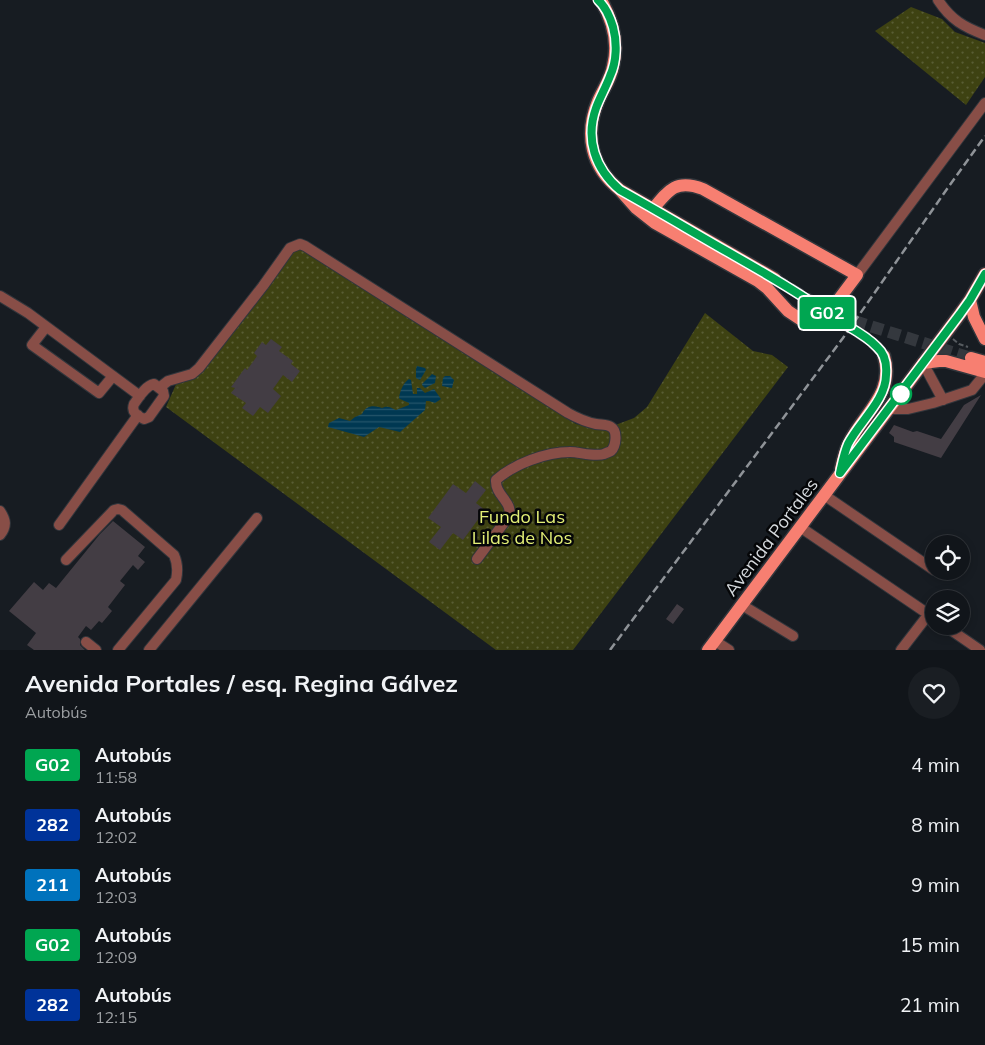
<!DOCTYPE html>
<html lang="es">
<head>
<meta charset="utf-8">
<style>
	:root { --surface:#11151a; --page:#1a1e23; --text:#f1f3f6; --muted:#9c9fa2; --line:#303439 }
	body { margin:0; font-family:Mulish,sans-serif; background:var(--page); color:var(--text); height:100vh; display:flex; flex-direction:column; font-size:19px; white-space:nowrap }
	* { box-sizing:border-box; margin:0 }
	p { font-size:16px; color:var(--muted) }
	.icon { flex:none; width:28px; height:28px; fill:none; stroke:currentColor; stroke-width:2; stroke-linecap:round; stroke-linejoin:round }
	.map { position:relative; height:650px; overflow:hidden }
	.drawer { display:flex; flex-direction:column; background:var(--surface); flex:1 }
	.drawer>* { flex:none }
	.badge { padding:0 10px; border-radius:4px; font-size:18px; line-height:32px }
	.buttons { position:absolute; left:925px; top:535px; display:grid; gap:10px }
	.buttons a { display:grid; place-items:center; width:45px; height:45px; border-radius:50%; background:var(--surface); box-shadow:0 2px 8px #0003,0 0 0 1px var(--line); font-size:25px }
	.map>.badge { position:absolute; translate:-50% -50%; box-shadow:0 0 0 2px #fff }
	.round { display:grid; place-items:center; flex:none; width:52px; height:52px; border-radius:26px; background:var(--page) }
	.headline { display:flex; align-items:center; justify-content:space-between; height:85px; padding:0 25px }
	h1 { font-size:24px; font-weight:700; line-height:38px }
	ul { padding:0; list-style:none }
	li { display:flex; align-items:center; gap:15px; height:60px; padding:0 25px }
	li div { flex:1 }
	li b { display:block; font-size:19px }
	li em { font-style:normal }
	li .badge { min-width:55px; font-weight:700; text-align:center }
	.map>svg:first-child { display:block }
</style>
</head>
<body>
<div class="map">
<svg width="985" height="650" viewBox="0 0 985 650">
	<defs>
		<pattern id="grass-dots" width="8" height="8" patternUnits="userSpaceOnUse" patternTransform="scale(1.25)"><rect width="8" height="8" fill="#3e4212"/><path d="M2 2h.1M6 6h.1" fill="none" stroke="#595d34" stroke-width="1.8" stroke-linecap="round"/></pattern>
		<pattern id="water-rules" width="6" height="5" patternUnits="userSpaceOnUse" patternTransform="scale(1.25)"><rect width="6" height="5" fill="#003852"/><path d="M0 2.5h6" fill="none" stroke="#24546a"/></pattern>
	</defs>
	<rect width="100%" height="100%" fill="#171c22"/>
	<path fill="url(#grass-dots)" d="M911,7L942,19L955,32L985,43V77L966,105L875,31Z
		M297,249L306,251L576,424L597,428L618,424L634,418L647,407L705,313L753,351L772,355L788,367L573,650H496L166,407L177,382L192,378L290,255Z"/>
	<path fill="url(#water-rules)" d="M417,366L425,368L426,370L420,380L416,378V369Z
		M432,374L436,376L435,383L425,388L422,385V384Z
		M445,376H450L454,380L452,388L442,386L443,378Z
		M409,379L411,380L413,394H417V388H420L425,393L434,389L441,399L435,403L429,401H426L425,410L400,432L379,427L364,437L328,427L329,423L339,418L350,421L355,417L362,414C366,405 374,405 382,408C388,405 391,408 396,410L409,405V403L400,399L399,398C400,391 403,383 409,379Z"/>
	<path fill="#433d44" d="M271,339L282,347L279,351L293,361L291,364L300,371L292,382L283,375L273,389L281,396L268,413L260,407L253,416L242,408L246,403L231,393L235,388L231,387L245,368L247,370L257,356L254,353L262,342L266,345Z
		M981,395L941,458L894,442V437L889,433L894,425L913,432L917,431L941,439L964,405Z
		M475,481L486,490L476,503L485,510L463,540L453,533L440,550L429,542L441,527L428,518L453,484L466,493Z
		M113,521L145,547L138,556L145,562L138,570L133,565L120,581L125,585L108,607L112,611L102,623L99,621L91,630L86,626L78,637L80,639V645L85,650H34L27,645L36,633L9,611L34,582L43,590L49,583L56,588L100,534Z
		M677,604L684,609L673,624L666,619Z"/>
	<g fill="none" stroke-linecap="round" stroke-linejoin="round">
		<path stroke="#34383e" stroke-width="12" stroke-dasharray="12 6" stroke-linecap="butt" d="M775,279L813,302L848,319L971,358
			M842,323C857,332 874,340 884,356"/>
		<g stroke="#32363c" stroke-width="12">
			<path id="minor" d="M938,0C951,20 964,27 985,35
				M857,275L985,103
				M0,296L28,313L140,396
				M46,327L32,345L99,393L113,376
				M923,363L943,400
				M154,384L163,391L164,396L149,417L144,419C137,416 131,412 134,404C139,397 145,386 154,384Z
				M159,388L168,381L192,374L199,368L263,286L290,248L300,244L305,246L568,413C577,418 586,422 596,424C601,425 607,424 611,427C618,431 616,446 611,451C609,452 606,453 604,454C595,457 579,452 570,452C546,452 514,464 496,480C495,496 513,501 509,516L477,559
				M889,409H908L933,403L972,390L985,374
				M824,495L934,570
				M0,511C6,520 7,526 0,535
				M59,525L138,415
				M800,527L934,618
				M66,560L114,510L118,509L122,510L174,555C178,564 178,571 176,580L118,650
				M742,605L793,636
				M945,626L980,650
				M715,641L729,650
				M86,642L96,650
				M149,650L257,518
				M901,650L928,615"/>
		</g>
		<g stroke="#32363c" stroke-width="15">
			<path id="major" d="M601,0C613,21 619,42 613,66C611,79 603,89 598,101C584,135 591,167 620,190L775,279
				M620,190L636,208L655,223L758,281L767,288L788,311L800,319L811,322L819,320L827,315L857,275L703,189C677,179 669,189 653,209
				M970,300L974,317L985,339
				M971,358L985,362
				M923,363L939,361H946L985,372
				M841,469C843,460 845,451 849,443C864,413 895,393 884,356
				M708,650L960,314L970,300L985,274"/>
		</g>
		<path stroke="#565b60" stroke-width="2" stroke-dasharray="5 2.5" stroke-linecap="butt" d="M953,339L959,344L968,347"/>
		<use href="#minor" stroke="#884e47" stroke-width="10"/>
		<use href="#major" stroke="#f77f71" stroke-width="12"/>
		<path stroke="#8f9398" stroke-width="2.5" stroke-dasharray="8 4" stroke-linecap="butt" d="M610,650L843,338L947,189L985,136"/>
	</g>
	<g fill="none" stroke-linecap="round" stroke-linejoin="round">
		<g stroke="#fff" stroke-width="11">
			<path id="line" d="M598,0C606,7 610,17 613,27C617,42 617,61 610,76C606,87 600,97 596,108C585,139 595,169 620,190C656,210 691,231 726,251C761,271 797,291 830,315C845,326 864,333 877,347C885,354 887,364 886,375C886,400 859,422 848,444C844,453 842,464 840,473L960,314L970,300L985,274"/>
		</g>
		<use href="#line" stroke="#00a651" stroke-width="8"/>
	</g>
	<circle fill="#fff" stroke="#00a651" stroke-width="2.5" cx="901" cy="394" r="10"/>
	<g text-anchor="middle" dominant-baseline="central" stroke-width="5" stroke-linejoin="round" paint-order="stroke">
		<g font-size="18" fill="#e3ef76" stroke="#050608">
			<text x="522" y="516">Fundo Las<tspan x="522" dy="21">Lilas de Nos</tspan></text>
		</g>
		<g font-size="18" fill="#d5d9dd" stroke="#050608">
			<text transform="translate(771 537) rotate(-53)">Avenida Portales</text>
		</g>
	</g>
</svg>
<div class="buttons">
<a><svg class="icon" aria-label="locate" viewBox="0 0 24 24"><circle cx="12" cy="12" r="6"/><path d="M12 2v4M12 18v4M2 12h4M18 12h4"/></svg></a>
<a><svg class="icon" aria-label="layers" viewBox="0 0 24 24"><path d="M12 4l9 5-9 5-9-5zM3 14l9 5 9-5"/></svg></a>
</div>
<b class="badge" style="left:827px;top:313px;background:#00a651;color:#fff">G02</b>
</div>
<section class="drawer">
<div class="headline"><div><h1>Avenida Portales / esq. Regina Gálvez</h1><p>Autobús</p></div><a class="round"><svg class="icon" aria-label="heart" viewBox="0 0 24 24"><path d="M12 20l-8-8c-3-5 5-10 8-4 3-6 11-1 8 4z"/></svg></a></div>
<ul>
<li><span class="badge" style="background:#00a651;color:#fff">G02</span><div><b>Autobús</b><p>11:58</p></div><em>4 min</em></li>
<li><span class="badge" style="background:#039;color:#fff">282</span><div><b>Autobús</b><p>12:02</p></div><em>8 min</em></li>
<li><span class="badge" style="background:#0072bc;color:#fff">211</span><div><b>Autobús</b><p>12:03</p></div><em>9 min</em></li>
<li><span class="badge" style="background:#00a651;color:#fff">G02</span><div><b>Autobús</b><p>12:09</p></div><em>15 min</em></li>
<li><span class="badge" style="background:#039;color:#fff">282</span><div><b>Autobús</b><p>12:15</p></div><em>21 min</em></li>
</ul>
</section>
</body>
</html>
